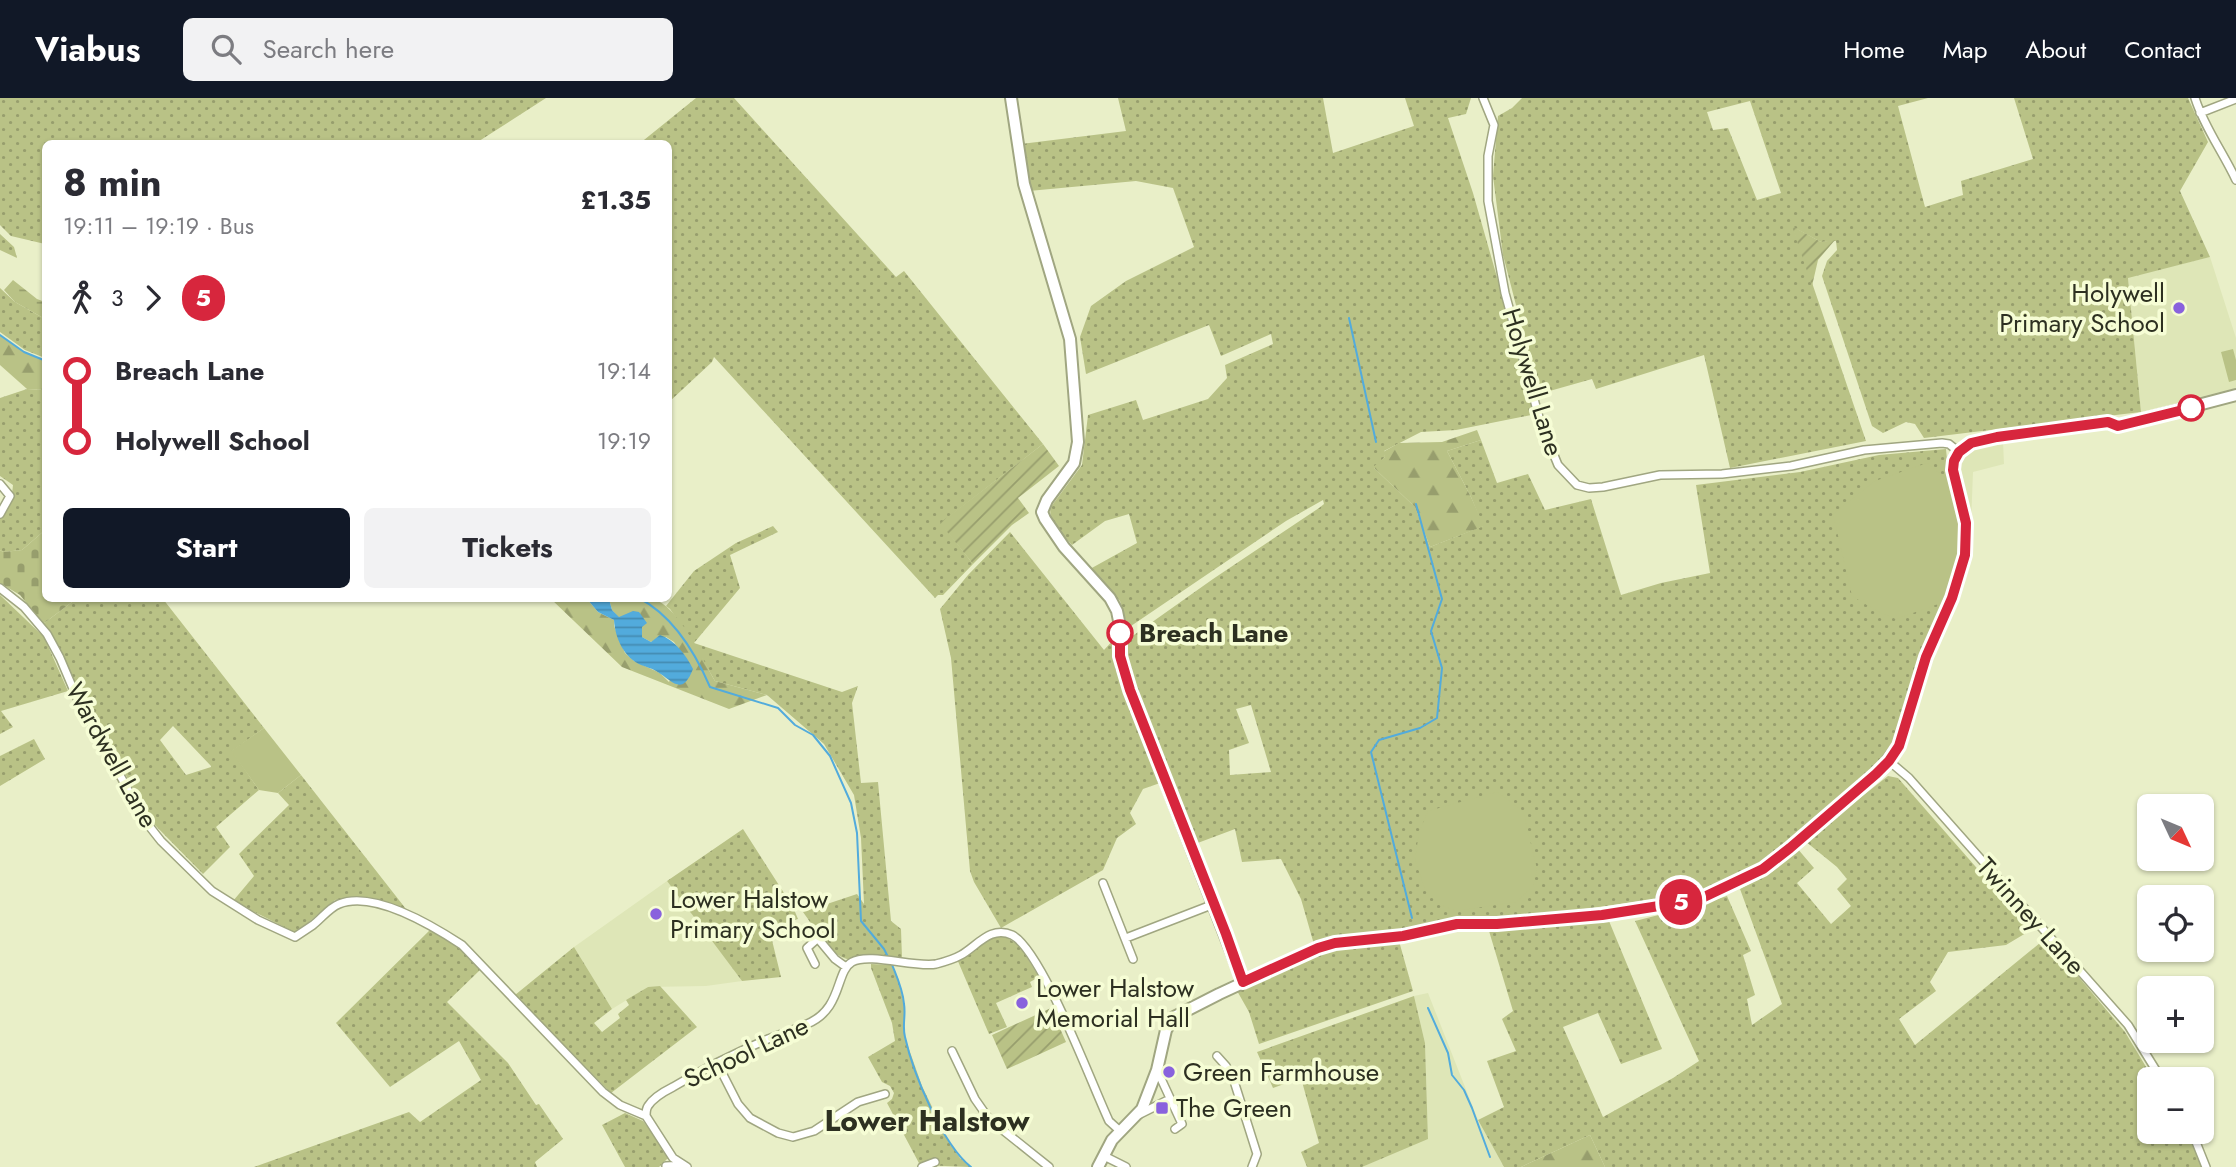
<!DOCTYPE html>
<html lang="en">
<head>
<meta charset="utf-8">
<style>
	:root { --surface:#fff; --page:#f2f2f3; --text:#2b2b33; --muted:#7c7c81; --accent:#111827 }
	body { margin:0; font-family:Jost,sans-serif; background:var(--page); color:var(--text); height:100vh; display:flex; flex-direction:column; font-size:26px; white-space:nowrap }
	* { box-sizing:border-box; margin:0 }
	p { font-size:23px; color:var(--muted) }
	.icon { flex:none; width:38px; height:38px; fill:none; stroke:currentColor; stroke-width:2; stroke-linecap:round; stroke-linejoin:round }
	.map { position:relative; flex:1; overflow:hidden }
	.sheet { position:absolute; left:42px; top:42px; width:630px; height:462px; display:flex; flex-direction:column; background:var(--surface); border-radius:10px; box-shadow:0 2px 5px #0004 }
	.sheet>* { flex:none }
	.badge { padding:0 14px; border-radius:23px; font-size:24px; line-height:46px }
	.needle { width:46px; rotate:134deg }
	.fabs { position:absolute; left:2137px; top:696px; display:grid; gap:14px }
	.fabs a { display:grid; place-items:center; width:77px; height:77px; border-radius:10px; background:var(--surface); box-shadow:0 2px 5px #0004; font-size:35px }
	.map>.badge { position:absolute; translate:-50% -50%; box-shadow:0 0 0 4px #fff }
	.legs { display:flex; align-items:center; gap:10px; height:77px; padding:0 21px; font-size:23px }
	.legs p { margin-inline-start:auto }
	.summary { display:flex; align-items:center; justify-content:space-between; height:119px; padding:0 21px }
	h1 { font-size:38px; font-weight:700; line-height:52px }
	.action { display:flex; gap:14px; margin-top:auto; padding:14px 21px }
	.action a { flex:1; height:80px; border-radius:10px; background:var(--accent); color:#fff; font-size:28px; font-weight:700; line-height:80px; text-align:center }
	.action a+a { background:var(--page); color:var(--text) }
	ul { padding:0 21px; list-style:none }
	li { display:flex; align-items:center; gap:24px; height:70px; font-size:26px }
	li i { display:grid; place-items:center; width:10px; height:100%; margin:0 9px; background:currentColor }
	li i::after { content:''; width:18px; height:18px; margin:-9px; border:5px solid; border-radius:50%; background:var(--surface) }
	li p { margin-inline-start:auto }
	li:first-child i { background:linear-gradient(#0000 50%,currentColor 0) }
	li:last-child i { background:linear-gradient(currentColor 50%,#0000 0) }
	header { display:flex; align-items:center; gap:42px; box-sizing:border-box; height:98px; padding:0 35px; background:var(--accent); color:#fff }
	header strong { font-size:33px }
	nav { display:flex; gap:38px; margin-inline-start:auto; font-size:24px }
	.search { width:490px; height:63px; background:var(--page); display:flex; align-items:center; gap:18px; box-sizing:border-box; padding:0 24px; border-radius:10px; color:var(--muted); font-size:26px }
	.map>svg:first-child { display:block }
</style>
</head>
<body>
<header>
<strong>Viabus</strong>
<div class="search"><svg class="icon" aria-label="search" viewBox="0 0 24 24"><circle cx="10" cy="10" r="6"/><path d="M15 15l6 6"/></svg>Search here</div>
<nav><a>Home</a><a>Map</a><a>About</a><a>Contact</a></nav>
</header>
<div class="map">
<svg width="2236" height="1069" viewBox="0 0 2236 1069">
	<defs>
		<pattern id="grass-dots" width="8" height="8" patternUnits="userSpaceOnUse" patternTransform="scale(1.75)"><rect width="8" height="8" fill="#b9c286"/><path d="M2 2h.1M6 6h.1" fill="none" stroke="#979e6d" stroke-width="1.8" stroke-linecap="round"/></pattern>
		<pattern id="forest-firs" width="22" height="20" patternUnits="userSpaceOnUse" patternTransform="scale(1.75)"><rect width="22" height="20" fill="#b9c286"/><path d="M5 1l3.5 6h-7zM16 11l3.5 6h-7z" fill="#979e6d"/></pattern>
		<pattern id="wetland-marsh" width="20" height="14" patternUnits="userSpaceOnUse" patternTransform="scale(1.75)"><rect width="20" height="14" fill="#b9c286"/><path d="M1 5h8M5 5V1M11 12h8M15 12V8" fill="none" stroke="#979e6d"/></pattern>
		<pattern id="cemetery-stones" width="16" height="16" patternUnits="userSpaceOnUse" patternTransform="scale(1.75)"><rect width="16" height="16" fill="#b9c286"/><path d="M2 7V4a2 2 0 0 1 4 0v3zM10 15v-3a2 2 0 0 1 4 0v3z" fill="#979e6d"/></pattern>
		<pattern id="garden-furrows" width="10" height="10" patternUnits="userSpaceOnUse" patternTransform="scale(1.75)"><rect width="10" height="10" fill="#b9c286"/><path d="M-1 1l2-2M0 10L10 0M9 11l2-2" fill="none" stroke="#979e6d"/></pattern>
		<pattern id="water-rules" width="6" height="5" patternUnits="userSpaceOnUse" patternTransform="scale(1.75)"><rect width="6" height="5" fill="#52abdc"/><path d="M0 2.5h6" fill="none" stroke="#448cb2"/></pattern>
	</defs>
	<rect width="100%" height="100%" fill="#e9efc8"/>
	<path fill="#dee6b7" d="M2210,159L2236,240V290L2141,314L2128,179Z
		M2003,344L2004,366L1973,374L1971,426L1957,366L1965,353L1978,348Z
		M667,783L742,883L706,888L648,889L612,911L574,849Z
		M1428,895L1478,1022L1504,1069H1362L1428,1040L1425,945L1414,898Z"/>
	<path fill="url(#grass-dots)" fill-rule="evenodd" d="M0,0H546L476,45L46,46L45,146L11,138L0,127Z
		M696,0H734L896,179L904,173L1043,346L941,425L973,466L943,497H938L935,500L714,259L712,264L669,304L668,46H639Z
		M1118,0H1323L1333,55L1414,28L1405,0H1471L1466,16L1448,20L1473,95L1536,316L1456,332L1421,334L1384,353L1385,359L1374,370L1415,409L1430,449L1483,428L1471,399L1447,353L1481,342L1497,385L1528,376L1545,412L1591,401L1621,497L1661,485L1710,475L1696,387L1800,374L1879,357L1946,351L1949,383L1963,433L1957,473L1943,502L1888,658L1764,765L1699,795L1548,816L1457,824L1338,841L1315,850L1301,801L1281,761L1242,764L1235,731L1195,746L1147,625L1125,562L1124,544L1213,481L1319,410L1324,406L1323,402L1286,423L1128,530L1120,503L1090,471L1137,445L1129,416L1105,423L1072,447L1051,424L1050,410L1082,367L1088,317L1136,302L1143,322L1208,301L1227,280L1225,267L1273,246L1271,236L1221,258L1209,227L1086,276L1080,239L1091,208L1126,183L1194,149L1173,90L1136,83L1029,93L1021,46L1126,33ZM1251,607L1271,674L1230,677L1229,652L1249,645L1236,611Z
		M1522,0H1928L1898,8L1925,109L1963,97L1961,83L2033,61L2014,0H2188L2208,44L2180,93L2210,159L2128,180L2141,314L1924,340L1915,326L1906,324L1883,335L1872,328L1822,178L1827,163L1837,152L1836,143L1821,144L1793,129L1866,343L1730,370L1704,257L1596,291L1592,281L1539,296L1503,157L1493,78L1498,18L1512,10ZM1750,3L1781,95L1757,102L1728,30L1713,32L1707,14Z
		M0,136L14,149L17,160L0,152Z
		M0,190L15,204L45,221V260L25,252L0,234Z
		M27,291L45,292V432L22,452L3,454L0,452V420L11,405L13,387L0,378V300Z
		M773,428L778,434L730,457L740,490L694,545L842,594L858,588L852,605L861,685L878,684L891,823L901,831L902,860C885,859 869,863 853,862C830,861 815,830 803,814L857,796L864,806L861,740L854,697L824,646L767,597L715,583L693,545L670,511L666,508L694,473L736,445Z
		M1010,434L1104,552L1117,538V562L1160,685L1143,691L1130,715L1136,726L1117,740L1103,772L1001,830L974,784L970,773L951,560L940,511L968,477Z
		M0,497L44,539L68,593L1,613L13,629L0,636Z
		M76,501H163L264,630L232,653L259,692L216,729L230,749L203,776L151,723L43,526ZM173,628L211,668V669L186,677L160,642Z
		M34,641L45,661L0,688V658Z
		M301,677L406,811L354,799L335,802L296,835L233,803L254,778L239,756L289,707L278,695Z
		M1888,678L1898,680L2031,832L2006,847L1948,854L1930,884L1936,893L1899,921L1915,947L2046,840L2125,934L2154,982H2149V1034H2185L2196,1053L2201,1069H1605L1590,1037L1521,1069H1504L1478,1022L1504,1009L1487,963L1516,953L1502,921L1513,913L1489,833L1561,825L1609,823L1662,951L1621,966L1598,915L1563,929L1603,1019L1673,980L1699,963L1635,823L1702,806L1727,798L1751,853L1743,857L1755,897L1747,901L1752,927L1782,906L1740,791L1773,773L1797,750L1814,770L1797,785L1831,826L1851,808L1837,791L1847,781L1837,769L1805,743Z
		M743,731L793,809L798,821L769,830L781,879L742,883L667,783Z
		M432,830L465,855L480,872L447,904L508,965L536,1007L539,1006L563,1041L535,1064L537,1069H254L409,1014L420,1024L481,982L459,943L390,989L336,925Z
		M1003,837L1020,848L1039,879L1030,884L1032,889L996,905L1007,929L989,936L957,861L989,839Z
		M1399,843L1413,893L1259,946L1249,914L1236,891L1331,850Z
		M574,849L612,911L594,925L602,934L620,920L618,916L629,907L626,902L648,889L660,888L697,929L611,995L515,897Z
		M871,866L892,867L898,880L904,906V937L922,988L949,1044L960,1060L971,1069L920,1067L887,1005L892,1001L894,995L890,988L882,984L868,959L895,943L892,925L871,870Z
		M1414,898L1425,945L1428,1041L1362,1069H1307L1301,1054L1319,1045L1301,980L1273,990L1257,954Z
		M625,1015L643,1023L670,1058L659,1069H625L602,1027Z"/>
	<path fill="url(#forest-firs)" d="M0,237L24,254L45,263V292L27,291L0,267Z
		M1477,332L1481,342L1447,353L1471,399L1484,428L1430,449L1415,409L1373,369L1385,359L1383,354L1399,345L1442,344Z
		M551,501H587L598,514L614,522V528L625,555L634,563L660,575L669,584L682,556L674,544L666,539L656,541L651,544L642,539V528L633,514L619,520L612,512L609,501C621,501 642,498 653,501C678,507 703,562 715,583L767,597L729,611L622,569Z
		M1590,1037L1605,1069H1521Z"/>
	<path fill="url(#wetland-marsh)" d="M13,182L37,201L45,204V221L15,204L4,192Z"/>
	<path fill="url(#cemetery-stones)" d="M45,432L46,500L76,501L43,526L20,497L0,485V452L3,454L22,452Z"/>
	<path fill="url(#garden-furrows)" d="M1792,128L1821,144L1835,142L1818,162L1812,188Z
		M1043,346L1059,368L1018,400L1029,415L1012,427L973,466L940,425Z
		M1051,910L1066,944L1007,971L992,937Z"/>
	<path fill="#b9c286" d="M2233,251L2236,262V282L2229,284L2221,254Z
		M1927,365L1949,383L1963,433L1957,473L1941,505L1896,521L1877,513L1852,498L1833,416L1875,383Z
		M264,630L301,677L278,695L259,692L231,653Z
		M1497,694L1523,713L1537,771L1533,788L1516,804L1456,813L1441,807L1425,791L1415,762L1419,734L1428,713Z"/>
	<path fill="url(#water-rules)" d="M587,501H609L612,512L619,519L633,513L639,514L647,525L642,529V539L651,544L660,537C675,542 686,557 693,571C682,599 673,583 656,573C651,570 646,569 641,567C624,560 615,540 614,522L598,514Z"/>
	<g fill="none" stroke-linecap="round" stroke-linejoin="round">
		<path stroke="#52abdc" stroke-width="2" d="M1349,220L1376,344
			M0,237L24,254L46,263
			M639,500C673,518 695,554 710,589L778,610L795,627L813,637L830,658L851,705L857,735L861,823L884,851L888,859
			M1412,820L1371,654L1379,642L1420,630L1437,620L1442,570L1431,533L1442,501L1416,406
			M891,864C896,877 903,891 904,906C906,917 902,928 905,939C913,975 942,1046 971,1069
			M1428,910L1448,955L1452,977L1464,992L1472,1010L1490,1059"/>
		<g stroke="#a0a681" stroke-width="10">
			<path id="street" d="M1483,0L1494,27L1488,58V103L1505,195L1540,323L1558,367L1577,387L1589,390L1603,389L1660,377L1722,376L1791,368L1864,352L1942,345L1949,346L1959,354
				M2195,0C2204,29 2223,54 2236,82
				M2200,15L2236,1
				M0,386L10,398L0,416
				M0,490L24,509L47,536L60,560L77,600L112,663L146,724L161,743L212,793L258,822L295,839C301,835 307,831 313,827C322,820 329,810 339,806C374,792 433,828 462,847L603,994L620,1007L646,1018
				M1889,663L1909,680L2128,927L2162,982
				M1103,785L1133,861
				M815,837L835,861L846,869
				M1126,840L1214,806
				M815,866L807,850L817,841
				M952,953L975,1001L989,1021L1049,1069
				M1217,958L1226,968L1234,983L1257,1056L1252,1069
				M717,965L738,1006L750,1020L778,1035L793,1039L814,1033L858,1004L885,996
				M1157,972L1182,1026L1175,1031
				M1140,1016L1170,1001
				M646,1018C646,1015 646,1011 648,1008C653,1000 665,993 673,989C703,971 735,955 768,941C781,936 794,932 807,926C843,911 835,874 852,864C869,854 915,870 936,866C944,864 954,861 961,857C977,848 991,827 1012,837C1042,852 1092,987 1109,1023L1120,1033
				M646,1018L673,1060L687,1069
				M2192,1034L2206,1069
				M1104,1058L1126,1069
				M666,1068L683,1067
				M922,1069L935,1064"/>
		</g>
		<g stroke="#a0a681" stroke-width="14">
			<path id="secondary" d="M1011,0L1024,86L1070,241L1078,344L1074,365L1047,402L1042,414L1045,421L1064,449L1110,500L1117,513L1120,528V558L1130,592L1243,884
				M1098,1069L1112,1042L1142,1011L1157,972L1166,932L1174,919L1219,896L1318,850L1335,845L1403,838L1457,826H1497L1602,817L1659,808L1704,799L1763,771L1790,750L1881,671L1899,647L1926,559L1952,500L1965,457L1966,425L1953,372L1954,362L1959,354L1971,345L1997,339L2108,324L2118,328L2236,297"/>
		</g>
		<use href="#street" stroke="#fff" stroke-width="7"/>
		<use href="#secondary" stroke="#fff" stroke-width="10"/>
	</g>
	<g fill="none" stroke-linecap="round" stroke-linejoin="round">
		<g stroke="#fff" stroke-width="16">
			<path id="line-1" d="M1120,535V558L1130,592L1226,836L1243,884L1318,850L1335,845L1403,838L1457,826H1497L1602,817L1659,808L1704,799L1763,771L1790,750L1876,676L1889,663L1899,648L1926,559L1952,500L1965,457L1966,425L1953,372L1954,363L1959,354L1971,345L1997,339L2108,324L2118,328L2191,310"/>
		</g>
		<use href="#line-1" stroke="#d7263d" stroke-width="10"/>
	</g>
	<g fill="#8962dd" stroke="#f6fdd5" stroke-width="2.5">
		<circle cx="2179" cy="210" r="7"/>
		<circle cx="656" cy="816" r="7"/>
		<circle cx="1022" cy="905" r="7"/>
		<circle cx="1169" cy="974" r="7"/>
		<rect x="1155" y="1003" width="14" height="14" rx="3.5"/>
	</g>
	<g fill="#fff" stroke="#d7263d" stroke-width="3.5">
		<circle cx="2191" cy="310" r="12"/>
		<circle cx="1120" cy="535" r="12"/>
	</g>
	<g text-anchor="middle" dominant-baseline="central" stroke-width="7" stroke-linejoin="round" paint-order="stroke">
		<g font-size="26" fill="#2d3021" stroke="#f6fdd5" text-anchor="start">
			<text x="2165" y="195" text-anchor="end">Holywell<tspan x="2165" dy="30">Primary School</tspan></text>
			<text x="670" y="801">Lower Halstow<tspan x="670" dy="30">Primary School</tspan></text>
			<text x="1036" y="890">Lower Halstow<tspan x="1036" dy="30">Memorial Hall</tspan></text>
			<text x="1183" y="974">Green Farmhouse</text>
			<text x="1176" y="1010">The Green</text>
		</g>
		<g font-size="26" fill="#2d3021" stroke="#f6fdd5">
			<text transform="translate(1533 284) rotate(73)">Holywell Lane</text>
			<text transform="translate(112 657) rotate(61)">Wardwell Lane</text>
			<text transform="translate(2031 818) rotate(48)">Twinney Lane</text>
			<text transform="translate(746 954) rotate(-25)">School Lane</text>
		</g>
		<g font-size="26" font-weight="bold" fill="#2d3021" stroke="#f6fdd5" text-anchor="start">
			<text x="1139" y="535">Breach Lane</text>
		</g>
		<g font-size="30" font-weight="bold" fill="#2d3021" stroke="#f6fdd5">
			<text x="927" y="1022">Lower Halstow</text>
		</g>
	</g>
</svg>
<div class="fabs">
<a><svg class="needle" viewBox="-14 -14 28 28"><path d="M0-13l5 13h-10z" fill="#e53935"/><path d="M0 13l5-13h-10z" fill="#7c7c81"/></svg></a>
<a><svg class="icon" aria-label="locate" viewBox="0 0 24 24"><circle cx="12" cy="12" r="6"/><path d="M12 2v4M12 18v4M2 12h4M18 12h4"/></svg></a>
<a>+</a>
<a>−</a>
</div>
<b class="badge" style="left:1681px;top:804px;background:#d7263d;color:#fff">5</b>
<section class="sheet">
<div class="summary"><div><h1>8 min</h1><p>19:11 – 19:19 · Bus</p></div><b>£1.35</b></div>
<div class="legs"><svg class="icon" aria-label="walk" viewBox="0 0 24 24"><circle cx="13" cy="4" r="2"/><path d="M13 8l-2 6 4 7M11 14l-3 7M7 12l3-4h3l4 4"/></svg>3<svg class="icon" aria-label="forward" viewBox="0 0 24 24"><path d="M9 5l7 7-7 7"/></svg><b class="badge" style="background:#d7263d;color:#fff">5</b></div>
<ul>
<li><i style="color:#d7263d"></i><b>Breach Lane</b><p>19:14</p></li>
<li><i style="color:#d7263d"></i><b>Holywell School</b><p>19:19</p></li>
</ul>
<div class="action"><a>Start</a><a>Tickets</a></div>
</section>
</div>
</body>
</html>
